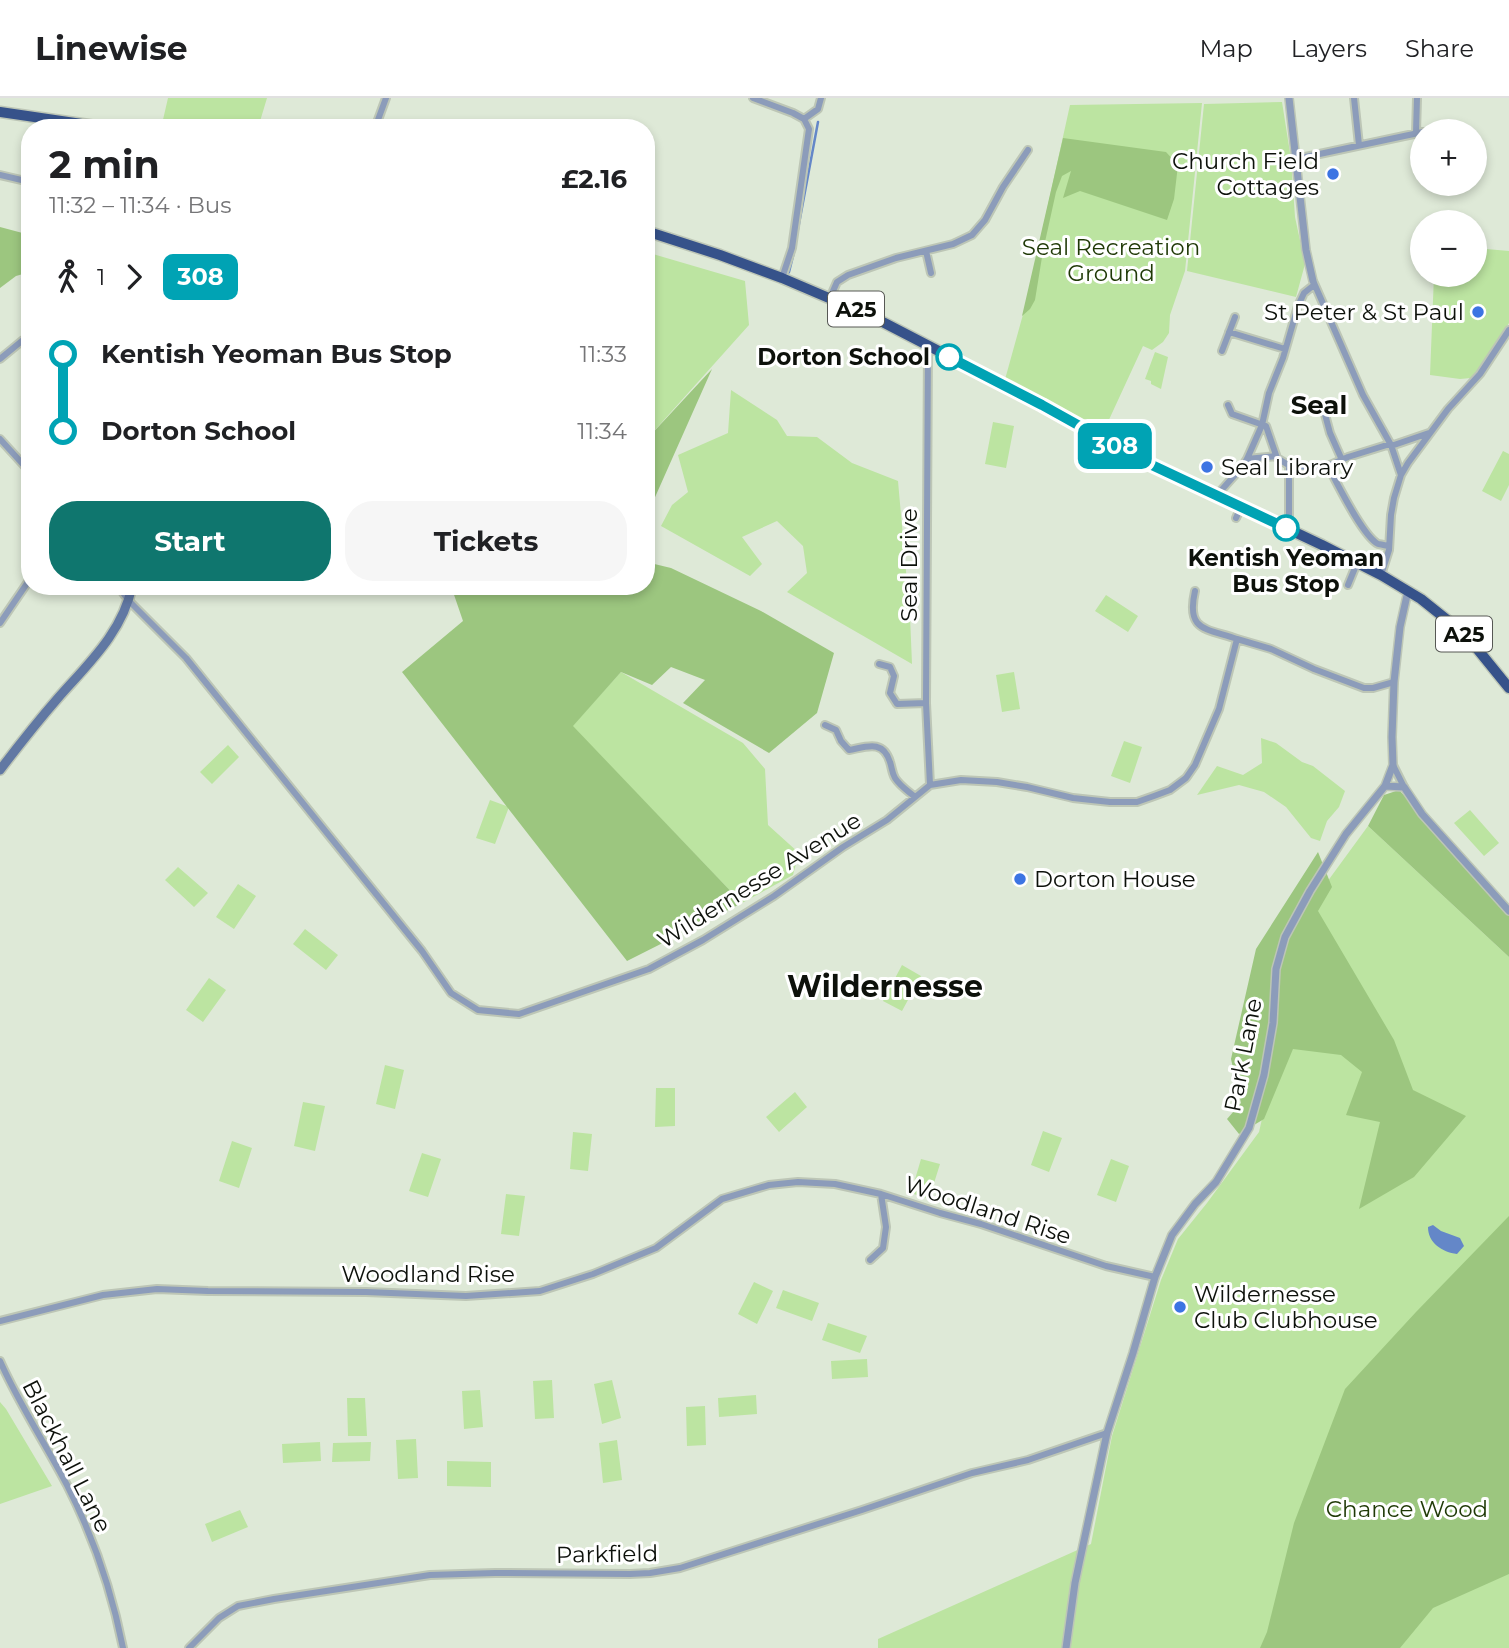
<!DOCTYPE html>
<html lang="en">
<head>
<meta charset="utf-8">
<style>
	:root { --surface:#fff; --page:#f6f6f6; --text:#202124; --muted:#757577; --line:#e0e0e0; --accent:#0f766e }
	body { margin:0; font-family:Montserrat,sans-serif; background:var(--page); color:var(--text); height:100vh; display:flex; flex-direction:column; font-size:26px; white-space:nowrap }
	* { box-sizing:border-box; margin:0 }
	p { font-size:23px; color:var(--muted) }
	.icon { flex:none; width:38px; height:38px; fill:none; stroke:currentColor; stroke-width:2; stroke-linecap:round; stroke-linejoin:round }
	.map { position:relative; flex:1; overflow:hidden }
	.drawer { position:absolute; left:21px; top:21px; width:634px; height:476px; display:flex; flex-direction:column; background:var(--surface); border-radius:28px; box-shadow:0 4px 10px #0003 }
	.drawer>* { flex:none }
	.badge { padding:0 14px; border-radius:10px; font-size:24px; line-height:46px }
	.tools { position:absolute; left:1410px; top:21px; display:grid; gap:14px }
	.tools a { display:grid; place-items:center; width:77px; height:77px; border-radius:50%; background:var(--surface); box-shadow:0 4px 10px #0003; font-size:35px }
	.map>.badge { position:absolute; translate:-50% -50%; box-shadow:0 0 0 4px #fff }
	.legs { display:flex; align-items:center; gap:10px; height:77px; padding:0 28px; font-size:23px }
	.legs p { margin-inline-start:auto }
	.headline { display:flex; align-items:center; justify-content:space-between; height:119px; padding:0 28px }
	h1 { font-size:38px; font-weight:700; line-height:52px }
	.primary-button { display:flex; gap:14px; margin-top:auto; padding:14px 28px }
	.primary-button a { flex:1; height:80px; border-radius:28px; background:var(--accent); color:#fff; font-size:28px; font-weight:700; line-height:80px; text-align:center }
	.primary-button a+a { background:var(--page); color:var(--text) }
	ul { padding:0 28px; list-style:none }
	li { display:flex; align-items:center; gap:24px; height:77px; font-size:26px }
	li i { display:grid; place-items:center; width:10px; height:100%; margin:0 9px; background:currentColor }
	li i::after { content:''; width:18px; height:18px; margin:-9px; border:5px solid; border-radius:50%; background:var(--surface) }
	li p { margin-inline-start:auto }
	li:first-child i { background:linear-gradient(#0000 50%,currentColor 0) }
	li:last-child i { background:linear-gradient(currentColor 50%,#0000 0) }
	header { display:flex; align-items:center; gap:42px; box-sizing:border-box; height:98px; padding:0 35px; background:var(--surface); border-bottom:2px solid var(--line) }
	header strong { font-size:33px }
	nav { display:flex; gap:38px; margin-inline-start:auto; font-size:24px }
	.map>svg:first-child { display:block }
</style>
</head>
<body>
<header>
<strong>Linewise</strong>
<nav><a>Map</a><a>Layers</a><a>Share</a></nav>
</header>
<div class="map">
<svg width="1509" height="1550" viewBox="0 0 1509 1550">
	<rect width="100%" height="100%" fill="#dee9d7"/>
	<path fill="#bce4a1" d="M168,0H267L258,30H186L162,26Z
		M1282,4L1291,61L1295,119L1305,166L1296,199L1187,173L1204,6Z
		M1202,5L1185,173L1170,217L1169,235L1163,244L1152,252L1143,248L1107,326L1124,336L1121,346L1004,285L1027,202L1070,7Z
		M1475,150L1509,153V225L1481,271L1471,280L1460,281L1430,277L1434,177H1475Z
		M646,154L745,183L749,227L646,342Z
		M1155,254L1168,259L1161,291L1151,286V283L1145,281Z
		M731,292L777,322L787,338L817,339L852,365L898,383L910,518L912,566L787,494L807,475L803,448L777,423L742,439L762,466L750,478L661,428L672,407L688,394L678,357L728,335Z
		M993,324L1014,328L1006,370L985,366Z
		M1503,353L1509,356V387L1501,403L1482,393Z
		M1106,497L1138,518L1128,534L1095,513Z
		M621,574L743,645L765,671L768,727L799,755L793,777L742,805L572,628Z
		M1014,574L1020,611L1002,614L996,577Z
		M1261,640L1276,645L1302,664L1313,668L1345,693L1339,709L1327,723L1320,743L1311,740L1286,709L1264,694L1239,687L1197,697L1217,668L1243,677L1262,665Z
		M1124,643L1142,649L1130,685L1111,678Z
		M228,647L239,659L212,686L200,674Z
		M490,702L509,709L495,746L476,740Z
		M1470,712L1499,745L1484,758L1454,725Z
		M1368,728L1509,859V1550H878V1541L1091,1446L1112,1338L1161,1182L1178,1141L1207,1105L1259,1034L1311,806Z
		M178,769L208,795L194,809L165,782Z
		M238,786L256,798L234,831L216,819Z
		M305,831L338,857L326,872L293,846Z
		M902,867L921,878L902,913L883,903Z
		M209,880L226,892L203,924L186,912Z
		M385,967L404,972L395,1011L376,1006Z
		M656,990H675V1028L655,1029Z
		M795,994L807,1009L779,1034L766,1019Z
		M303,1004L325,1008L315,1053L294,1048Z
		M1043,1033L1062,1040L1049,1074L1031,1067Z
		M573,1034L592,1036L588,1073L570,1071Z
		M232,1043L252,1050L239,1090L219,1083Z
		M422,1055L441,1061L428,1099L409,1093Z
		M921,1061L940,1066L929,1101L911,1095Z
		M1111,1061L1129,1068L1116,1104L1097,1097Z
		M506,1096L525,1098L519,1138L501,1136Z
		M754,1184L773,1193L757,1226L738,1216Z
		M783,1192L819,1205L812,1223L776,1210Z
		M828,1225L867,1238L860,1255L822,1242Z
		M867,1261L868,1279L832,1281L831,1263Z
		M552,1282L554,1320L535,1321L533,1283Z
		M612,1282L621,1320L602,1326L594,1286Z
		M480,1292L483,1329L464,1331L462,1293Z
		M756,1297L757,1316L719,1319L718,1300Z
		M347,1300H365L367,1338H348Z
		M0,1304L6,1311L52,1388L0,1406Z
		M705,1308L706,1347L687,1348L686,1309Z
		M416,1341L418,1380L398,1381L396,1342Z
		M617,1342L622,1382L603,1385L599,1345Z
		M320,1344L321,1363L283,1365L282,1346Z
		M371,1344L370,1363L332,1364L333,1345Z
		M447,1363L491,1364V1389L447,1388Z
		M240,1412L248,1429L212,1444L205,1426Z"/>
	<path fill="#9cc67f" d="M1063,40L1166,54L1178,67L1174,101L1167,122L1080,93L1063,100L1071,73L1062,78L1056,94L1043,153L1035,202L1030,211L1022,218Z
		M0,129L30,137V174L16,178L0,190Z
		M712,271L652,406L646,421V342Z
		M646,464L671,470L761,513L834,555L817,615L769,655L683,605L705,582L671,569L652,587L621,574L573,628L742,805L627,863L402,574L463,523L451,488H646Z
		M1399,692L1509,809V859L1368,728L1384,697Z
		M1318,754L1332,789L1318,813L1394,942L1413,992L1466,1018L1414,1079L1359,1111L1380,1024L1346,1017L1362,974L1341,957L1293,951L1264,1021L1239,1036L1227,1021L1241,1005L1231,961L1256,851Z
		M1509,1118V1476L1433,1510L1400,1550H1260L1267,1534L1294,1425L1345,1291L1416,1214Z"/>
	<path fill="#6487c8" d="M1433,1127L1441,1133L1460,1140L1464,1148L1457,1156C1442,1154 1428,1145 1428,1129Z"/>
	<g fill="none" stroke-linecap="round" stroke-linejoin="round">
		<path stroke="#6487c8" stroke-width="2.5" d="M795,147L818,24
			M786,177L789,174L794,154"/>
		<g stroke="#bdc6b6" stroke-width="10">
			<path id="minor" d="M753,0L793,15L804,21
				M1354,0L1359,47
				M375,30L386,0
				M1416,35L1417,0
				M1296,61L1423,34
				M0,77L30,84
				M926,153L931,175
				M782,180L792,150L809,31L804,21L818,11L821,0
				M1314,185L1363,297L1391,347L1401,377
				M830,200L837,184L848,177L896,160L953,146L972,137L985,122L1003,89L1028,52
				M1229,234L1285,251
				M928,248L926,605L930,687
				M1222,253L1235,219
				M0,261L23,242L30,240
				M1228,307L1232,316L1266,328L1277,360L1290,368L1318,369L1330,367L1348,359L1390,346
				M1323,309L1330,335L1342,362
				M0,341L30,374
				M1391,348L1429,335
				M1247,361L1276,358
				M1328,368C1337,385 1362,437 1378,446C1379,446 1388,448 1389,448
				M1217,397L1242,369L1247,361L1262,327L1269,295L1283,260L1298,208L1304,195L1314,187
				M1236,420L1241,409
				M1286,430L1289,421V368
				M1381,477L1389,452L1391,417L1394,400L1401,377L1408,365L1448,311L1480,276L1509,232
				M1348,487L1357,465
				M118,488L129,503L186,560L422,853L451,895L478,912L519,916L649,871L703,842L774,798L843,749L887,722L930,687L961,682L997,684L1027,689L1073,700L1110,704H1137L1154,698L1170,692L1186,680L1195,667L1219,611L1237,541L1271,551L1314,571L1364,590H1373L1394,584
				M1195,493C1186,533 1205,530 1237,541
				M0,525L30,481
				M879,566L890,569L894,578L890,595L897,606L926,605
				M825,627L836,632L841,643L849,652C866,649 883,641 890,664C892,670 892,675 895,680C900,688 908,693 915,699
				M1393,667L1404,689
				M870,1162L883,1150L886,1129L881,1096
				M0,1223L103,1197L157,1191L208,1193L366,1194L466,1198L540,1193L593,1176L656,1150L722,1101L769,1087L798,1084L835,1086L881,1096L940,1115L981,1126L1106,1168L1155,1179
				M0,1263C19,1306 45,1345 67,1387C93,1438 112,1494 123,1550
				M189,1550L219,1520L238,1508L274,1501L430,1477L495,1475L630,1476L650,1475L680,1470L862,1412L972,1375L1028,1362L1107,1335"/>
		</g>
		<g stroke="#bdc6b6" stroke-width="10">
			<path id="tertiary" d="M1289,0L1306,152L1313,183
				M1385,688L1404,689L1422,716L1509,813
				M1066,1550L1075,1485L1107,1335L1133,1255L1155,1179L1172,1137L1195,1106L1216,1084L1249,1030L1264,977L1273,925L1276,871L1285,839L1310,793L1346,736L1385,688L1393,667L1392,639L1394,584L1400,529L1408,493"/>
		</g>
		<g stroke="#bdc6b6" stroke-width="12">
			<path id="secondary" d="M0,672C19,647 38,623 58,600C87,567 123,534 132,488"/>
		</g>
		<g stroke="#bdc6b6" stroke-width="13">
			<path id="trunk" d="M0,14L109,30
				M646,133L720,157L782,180L871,218L1043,307L1136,359L1322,447L1381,477L1421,501L1466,537L1509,590"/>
		</g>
		<use href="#minor" stroke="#8c9cba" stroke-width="6"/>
		<use href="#tertiary" stroke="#8c9cba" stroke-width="7"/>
		<use href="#secondary" stroke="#6178a3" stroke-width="9"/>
		<use href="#trunk" stroke="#36528a" stroke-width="10"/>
	</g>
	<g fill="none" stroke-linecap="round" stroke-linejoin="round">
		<g stroke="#fff" stroke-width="16">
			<path id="line-1" d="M949,259L1042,307L1139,361L1286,430"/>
		</g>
		<use href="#line-1" stroke="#00a3b4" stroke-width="10"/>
	</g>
	<g fill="#3c74e3" stroke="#fff" stroke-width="2.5">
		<circle cx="1333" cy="76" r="7"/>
		<circle cx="1478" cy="214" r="7"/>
		<circle cx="1207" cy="369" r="7"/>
		<circle cx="1020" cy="781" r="7"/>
		<circle cx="1180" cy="1209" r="7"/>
	</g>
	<g fill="#fff" stroke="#00a3b4" stroke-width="3.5">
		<circle cx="949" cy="259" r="12"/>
		<circle cx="1286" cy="430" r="12"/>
	</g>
	<g text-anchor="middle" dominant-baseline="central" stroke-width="6" stroke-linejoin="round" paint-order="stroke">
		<g fill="#fff" stroke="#565854" stroke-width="2">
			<rect x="828" y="193.5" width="56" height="35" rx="5"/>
			<rect x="1436" y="518.5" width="56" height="35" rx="5"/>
		</g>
		<g font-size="21" font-weight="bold" fill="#0d110b">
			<text x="856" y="211">A25</text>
			<text x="1464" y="536">A25</text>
		</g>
		<g font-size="23" fill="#0d110b" stroke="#fff" text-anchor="start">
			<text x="1319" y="63" text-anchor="end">Church Field<tspan x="1319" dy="26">Cottages</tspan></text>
			<text x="1464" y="214" text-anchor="end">St Peter &amp; St Paul</text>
			<text x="1221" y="369">Seal Library</text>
			<text x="1034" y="781">Dorton House</text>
			<text x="1194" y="1196">Wildernesse<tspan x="1194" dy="26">Club Clubhouse</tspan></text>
		</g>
		<g font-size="23" fill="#1f3906" stroke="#fff">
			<text x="1111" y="149">Seal Recreation<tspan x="1111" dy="26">Ground</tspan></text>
			<text x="1407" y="1411">Chance Wood</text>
		</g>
		<g font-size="23" font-weight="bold" fill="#0d110b" stroke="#fff" text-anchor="end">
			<text x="930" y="259">Dorton School</text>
			<text x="1286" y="460" text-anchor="middle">Kentish Yeoman<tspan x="1286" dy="26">Bus Stop</tspan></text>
		</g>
		<g font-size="23" fill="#0d110b" stroke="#fff">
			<text transform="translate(909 467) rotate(-90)">Seal Drive</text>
			<text transform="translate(759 782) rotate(-32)">Wildernesse Avenue</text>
			<text transform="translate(1243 957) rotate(-79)">Park Lane</text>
			<text transform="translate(988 1112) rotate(18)">Woodland Rise</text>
			<text x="428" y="1176">Woodland Rise</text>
			<text transform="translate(67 1358) rotate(63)">Blackhall Lane</text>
			<text transform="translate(607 1456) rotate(-1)">Parkfield</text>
		</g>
		<g font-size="26" font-weight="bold" fill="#0d110b" stroke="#fff">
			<text x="1319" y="307">Seal</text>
		</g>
		<g font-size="30" font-weight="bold" fill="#0d110b" stroke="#fff">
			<text x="885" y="888">Wildernesse</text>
		</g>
	</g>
</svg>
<div class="tools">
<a>+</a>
<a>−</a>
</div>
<b class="badge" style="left:1115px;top:348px;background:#00a3b4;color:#fff">308</b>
<section class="drawer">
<div class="headline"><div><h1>2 min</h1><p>11:32 – 11:34 · Bus</p></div><b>£2.16</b></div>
<div class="legs"><svg class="icon" aria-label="walk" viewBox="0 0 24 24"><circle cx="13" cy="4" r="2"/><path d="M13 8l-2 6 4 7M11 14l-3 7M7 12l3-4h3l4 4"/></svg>1<svg class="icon" aria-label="forward" viewBox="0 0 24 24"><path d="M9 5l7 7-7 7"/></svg><b class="badge" style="background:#00a3b4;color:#fff">308</b></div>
<ul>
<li><i style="color:#00a3b4"></i><b>Kentish Yeoman Bus Stop</b><p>11:33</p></li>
<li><i style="color:#00a3b4"></i><b>Dorton School</b><p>11:34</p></li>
</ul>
<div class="primary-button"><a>Start</a><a>Tickets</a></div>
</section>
</div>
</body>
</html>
